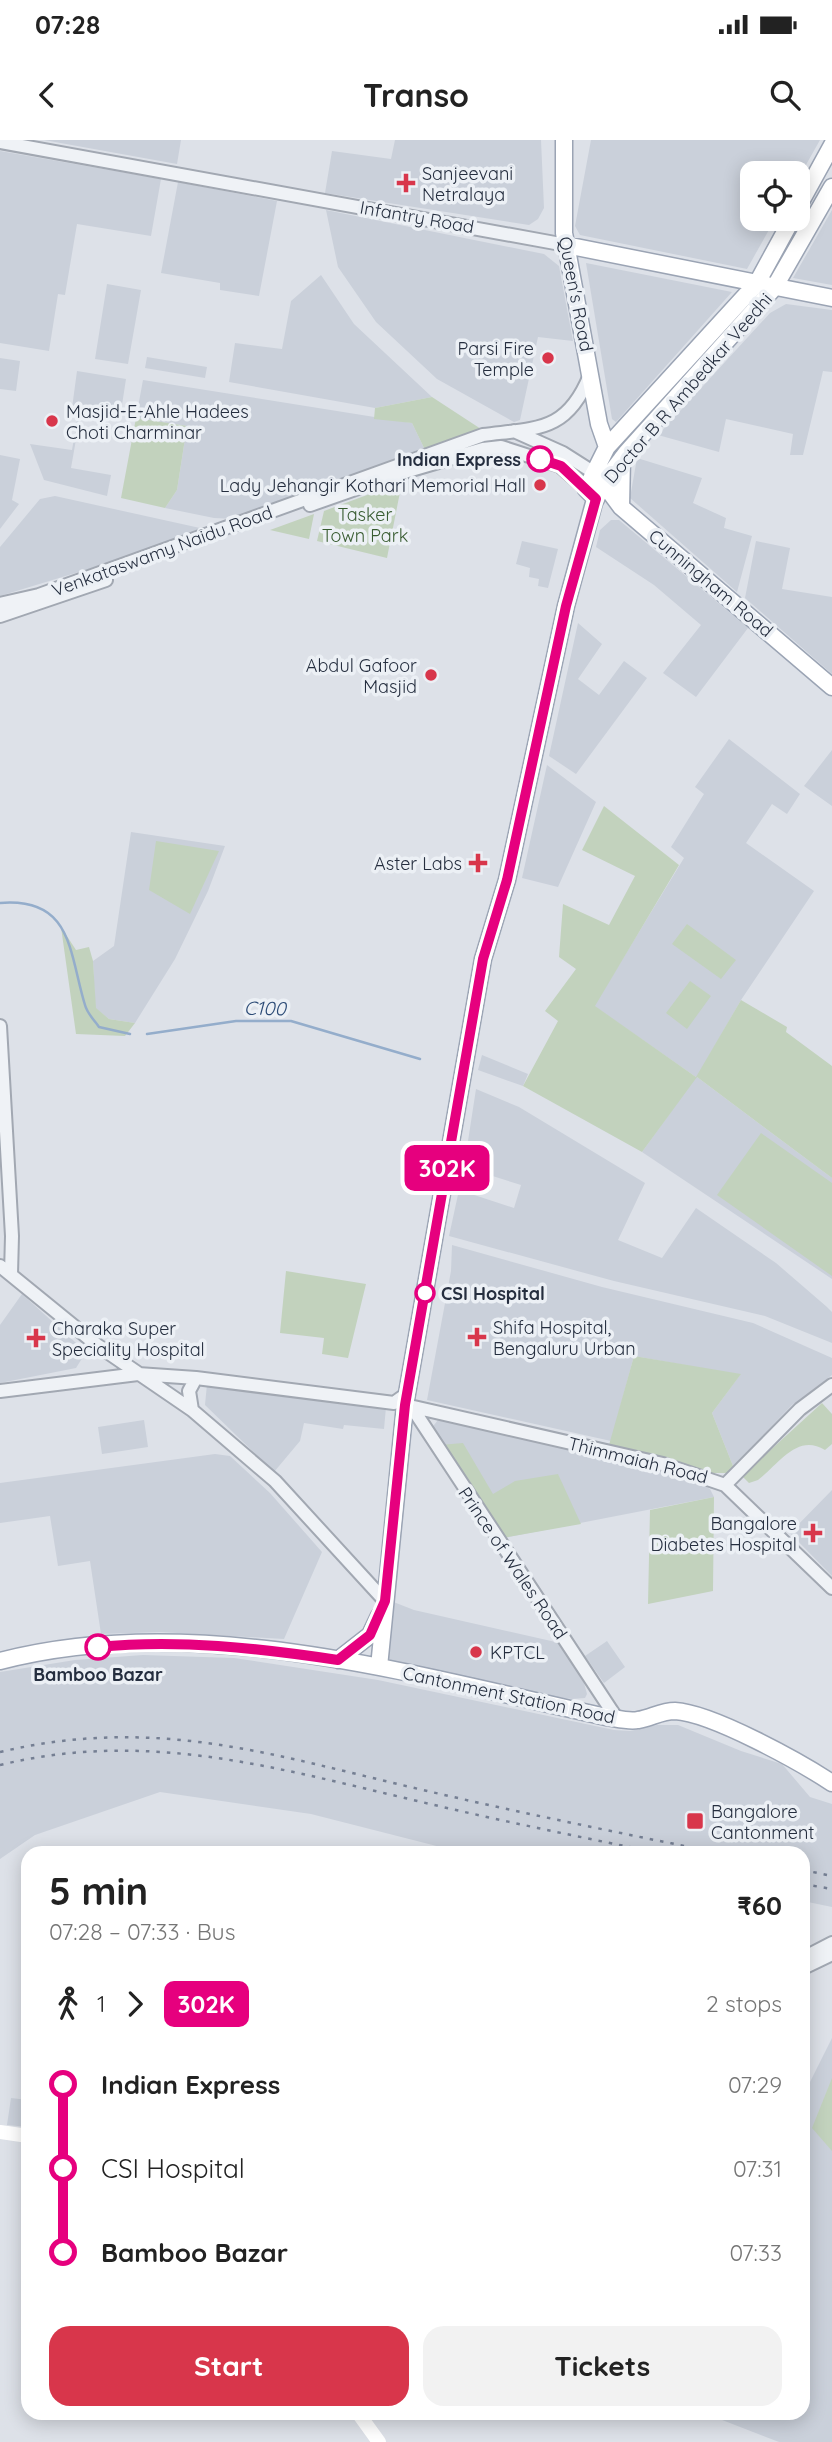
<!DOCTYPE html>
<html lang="en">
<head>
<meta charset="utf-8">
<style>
	:root { --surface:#fff; --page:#f2f2f2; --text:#222; --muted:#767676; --accent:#d8364b }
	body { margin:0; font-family:Quicksand,sans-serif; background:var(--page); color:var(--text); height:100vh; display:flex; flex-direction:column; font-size:26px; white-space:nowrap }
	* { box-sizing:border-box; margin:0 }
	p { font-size:23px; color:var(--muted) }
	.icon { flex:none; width:38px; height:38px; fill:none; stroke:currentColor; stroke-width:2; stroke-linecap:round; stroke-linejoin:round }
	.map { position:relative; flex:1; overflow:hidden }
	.details { position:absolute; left:21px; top:1706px; width:789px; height:574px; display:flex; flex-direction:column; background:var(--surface); border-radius:21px; box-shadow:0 4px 18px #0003 }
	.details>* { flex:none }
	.badge { padding:0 14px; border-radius:10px; font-size:24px; line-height:46px }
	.tools { position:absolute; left:740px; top:21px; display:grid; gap:14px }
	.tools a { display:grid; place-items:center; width:70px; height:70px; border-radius:14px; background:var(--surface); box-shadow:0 4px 18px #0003; font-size:35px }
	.map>.badge { position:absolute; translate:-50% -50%; box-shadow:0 0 0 4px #fff }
	.legs { display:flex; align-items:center; gap:10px; height:77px; padding:0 28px; font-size:23px }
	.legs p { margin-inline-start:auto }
	.head { display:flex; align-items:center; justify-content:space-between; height:119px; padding:0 28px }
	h1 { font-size:38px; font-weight:800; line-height:52px }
	.button { display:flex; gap:14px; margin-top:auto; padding:14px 28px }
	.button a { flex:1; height:80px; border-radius:21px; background:var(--accent); color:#fff; font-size:28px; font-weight:800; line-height:80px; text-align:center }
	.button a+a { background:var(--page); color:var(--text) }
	ul { padding:0 28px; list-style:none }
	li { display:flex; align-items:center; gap:24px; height:84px; font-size:26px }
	li i { display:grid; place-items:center; width:10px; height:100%; margin:0 9px; background:currentColor }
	li i::after { content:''; width:18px; height:18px; margin:-9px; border:5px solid; border-radius:50%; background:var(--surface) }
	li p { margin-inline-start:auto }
	li:first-child i { background:linear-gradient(#0000 50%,currentColor 0) }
	li:last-child i { background:linear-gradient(currentColor 50%,#0000 0) }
	.status { display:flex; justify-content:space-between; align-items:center; height:49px; padding:0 35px; background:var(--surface); direction:ltr }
	.status svg { height:19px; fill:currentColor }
	header { display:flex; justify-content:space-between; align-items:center; height:91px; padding:0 28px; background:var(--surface); font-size:32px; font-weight:800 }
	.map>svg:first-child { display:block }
</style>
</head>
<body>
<div class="status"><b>07:28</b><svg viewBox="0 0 49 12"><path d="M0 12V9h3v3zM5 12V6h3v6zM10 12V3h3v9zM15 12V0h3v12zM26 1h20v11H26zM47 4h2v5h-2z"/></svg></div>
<header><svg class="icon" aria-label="back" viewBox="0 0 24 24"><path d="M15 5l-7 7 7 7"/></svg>Transo<svg class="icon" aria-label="search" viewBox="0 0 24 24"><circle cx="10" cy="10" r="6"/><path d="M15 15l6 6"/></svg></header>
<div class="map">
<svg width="832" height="2302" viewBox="0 0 832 2302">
	<rect width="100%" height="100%" fill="#dde1e8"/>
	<path fill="#cad0da" d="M44,0H181L177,24Z
		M395,0H541L544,68L538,79L529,85L325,53L332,11L391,19Z
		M591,0H820L798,39V33H752V79H775L747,129L580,95L575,86Z
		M0,11L161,39L151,96L77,84L65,155L58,154L49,211L0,203Z
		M178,42L277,61L259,156L220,150V143L161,133Z
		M326,70L544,114L559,126L573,201L538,197L520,280L514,282L437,239L376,182L338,127Z
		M832,70V145L793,138Z
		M586,123L732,152L616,282L612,279Z
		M321,135L354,184L432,257L375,268L229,242L235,203L282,209L291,161Z
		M107,144L141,150L128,224L95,219Z
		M786,164L832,170V232L823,231L803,315H790L793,294L726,279L719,312L658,295L770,173Z
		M147,217L207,227L205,238L145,228Z
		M0,218L20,221L16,251L0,249Z
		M77,231L126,239L120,278L81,271L71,328L111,335L107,356L44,340L30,304L72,310L79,269L72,268Z
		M143,240L412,283L425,310L235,379L214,378L165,368L177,350L187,286L136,278Z
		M0,315L20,319L12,360L19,364L0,389Z
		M637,318L702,338L693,363L726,378L724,388L752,396L737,452L630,358Z
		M55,356L200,388V395L0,456V407L40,359Z
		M611,380H619L748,488L696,557L663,533L701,485L654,445L596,407L600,390Z
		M522,401L558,409L548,448L538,446L539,439L529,437L530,428L516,424Z
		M756,401L790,408L782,449L832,457V534L745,458Z
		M578,483L602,504L578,539L599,555L624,521L647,538L576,634L549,616Z
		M729,599L800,654L787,674L772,664L746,703L814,751L741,860L697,937L832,1038V1139L642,1012L696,937L594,866L684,718L671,707L704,654L695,647Z
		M832,610V666L804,646Z
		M547,625L596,662L558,747L522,738Z
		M131,692L225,706L208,751L175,819L135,883L109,879L95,868L93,821L114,806Z
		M482,915L528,934L523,946L478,930Z
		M476,949L519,967L645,1043L618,1100L662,1118L696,1068L776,1123L827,1167L832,1172V1203L765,1176L614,1141L449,1096L459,1050L514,1068L521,1045L464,1027Z
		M452,1105L602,1147L753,1183L832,1218V1235L792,1265L733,1326L712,1273L740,1235L634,1216L611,1301L427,1260L451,1131Z
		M22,1154L86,1212L76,1228L0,1243V1185Z
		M207,1244L386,1267L384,1289L344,1285L343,1289L304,1283L300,1301L274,1332L205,1265Z
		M144,1280L148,1307L102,1314L98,1287Z
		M438,1280L662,1330L699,1343L710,1349L714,1357L503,1398L430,1290Z
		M215,1314L230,1316L270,1353L322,1412L284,1499L160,1492L101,1494L90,1421L58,1426L50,1376L0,1383V1343Z
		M832,1350V1436L790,1393Z
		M391,1461L414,1470L560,1503L584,1543L587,1554L585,1558L572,1559L494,1548L386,1521Z
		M607,1501L625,1527L604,1543L585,1516Z
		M143,1515L234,1518L378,1540L614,1590L630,1591L657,1585H678L741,1611L782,1624L810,1657L832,1664V1767L803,1761V1713H464L311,1674L160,1652L35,1695L0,1719V1532L75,1520Z
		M832,1898V2302H779L704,2273H803V1943L809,1944Z
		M11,1958L28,1960V1987L7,1985Z"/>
	<path fill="#c2d2bd" d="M432,257L481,289L425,310L412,283L374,279L375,268Z
		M136,278L187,286L177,350L165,368L121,358Z
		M402,342L387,418L317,401L324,371Z
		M314,374L309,399L270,390Z
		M604,666L679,725L595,866L696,937L741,860L787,887L786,892L832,926V1038L697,937L642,1012L523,946L558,881L545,871L576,829L559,817L563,764L609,785L635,736L582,710Z
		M156,701L219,711L190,774L149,750Z
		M687,784L736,820L721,839L672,804Z
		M61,787L76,810L89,807L93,821L96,868L109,879L135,883L125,896L76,894Z
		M690,841L711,856L687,889L666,873Z
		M761,993L832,1043V1136L717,1055Z
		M286,1131L366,1144L348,1218L322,1214L324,1198L280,1193Z
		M634,1216L741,1234L712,1273L733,1326L727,1333H711L609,1305Z
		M822,1263L832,1274V1304L825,1310C797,1293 779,1324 758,1340L749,1343L742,1336Z
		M463,1303L493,1354L515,1341L558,1334L581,1384L503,1398L440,1305Z
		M714,1357L713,1451L648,1464L650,1370Z
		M832,1938V2011L812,1988Z"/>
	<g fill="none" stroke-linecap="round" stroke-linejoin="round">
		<path stroke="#94adcb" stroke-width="2.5" d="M0,763C73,757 69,813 85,865C87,873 94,880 99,887L130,894
			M147,894L236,881H291L420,919"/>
		<g stroke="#a2a8b2" stroke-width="16">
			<path id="tertiary" d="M0,2L566,105
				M514,291L563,313L596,334
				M310,365L401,333L483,309L501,307L560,326L586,349
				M0,464L39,455L483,295C538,288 567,292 590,235
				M0,476L106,440
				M0,886L12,1096L11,1134
				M0,1126L97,1205L192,1270L275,1341L385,1461
				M0,1251L138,1234L196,1238L394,1263L408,1253
				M405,1265L663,1324L725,1345L832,1448
				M411,1266L617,1579
				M192,1270L189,1251L196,1238
				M725,1345L800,1269L832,1245
				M803,1818L832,1803
				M803,1828L832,1814"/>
		</g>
		<g stroke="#9ba4b4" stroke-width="19">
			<path id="primary" d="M564,0V93L599,284L607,307
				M798,67L832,5
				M566,105L832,158
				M598,336L621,367L832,547
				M596,359L586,349L607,307L757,143L792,79
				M621,367L622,318
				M338,1520L370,1495L379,1476
				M0,1521C195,1470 414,1535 606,1577C615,1578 628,1582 638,1580C651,1578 661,1571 675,1571C712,1573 800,1622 832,1643
				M379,1527L405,1265L483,819L507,740L566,466L594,363L604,342L626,313L774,148L832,47"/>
		</g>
		<use href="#tertiary" stroke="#eff2f6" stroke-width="12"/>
		<path stroke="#fff" stroke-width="14" d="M0,1992L28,1996
			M358,2273L379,2302"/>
		<use href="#primary" stroke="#fff" stroke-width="16"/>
		<path stroke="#757f93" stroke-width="2.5" stroke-dasharray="3.5 7" stroke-linecap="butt" d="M0,1612C157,1575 272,1615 423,1650C521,1673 620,1693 719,1713
			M0,1625C144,1590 269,1626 409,1659C492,1679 575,1696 659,1713
			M803,1730L832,1736
			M803,1744L832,1749"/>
	</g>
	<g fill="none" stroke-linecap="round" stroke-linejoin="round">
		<g stroke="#fff" stroke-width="16">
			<path id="line-1" d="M98,1507C178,1499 258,1508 338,1520L370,1495L385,1461L405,1265L483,819L507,740L566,466L596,359L561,326L540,319"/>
		</g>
		<use href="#line-1" stroke="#e6007e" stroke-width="10"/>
	</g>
	<g fill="#d8364b" stroke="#ecf0f5" stroke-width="2.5">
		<path d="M402.5 32.5h7v7h7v7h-7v7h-7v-7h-7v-7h7z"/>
		<circle cx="548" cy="218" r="7"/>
		<circle cx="52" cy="281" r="7"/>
		<circle cx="540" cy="345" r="7"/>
		<circle cx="431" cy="535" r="7"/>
		<path d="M474.5 712.5h7v7h7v7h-7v7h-7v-7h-7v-7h7z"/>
		<path d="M473.5 1186.5h7v7h7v7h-7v7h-7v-7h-7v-7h7z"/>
		<path d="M32.5 1187.5h7v7h7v7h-7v7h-7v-7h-7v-7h7z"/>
		<path d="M809.5 1382.5h7v7h7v7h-7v7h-7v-7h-7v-7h7z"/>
		<circle cx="476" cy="1512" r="7"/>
		<rect x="686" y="1672" width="18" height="18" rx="3.5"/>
	</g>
	<g fill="#fff" stroke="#e6007e" stroke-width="3.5">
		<circle cx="540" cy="319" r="12"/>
		<circle cx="425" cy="1153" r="9"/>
		<circle cx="98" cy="1507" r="12"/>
	</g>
	<g text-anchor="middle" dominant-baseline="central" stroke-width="7" stroke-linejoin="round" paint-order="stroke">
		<g font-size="18" fill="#252e3f" stroke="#ecf0f5" text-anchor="start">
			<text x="422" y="33">Sanjeevani<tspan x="422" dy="21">Netralaya</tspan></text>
			<text x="534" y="208" text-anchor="end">Parsi Fire<tspan x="534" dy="21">Temple</tspan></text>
			<text x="66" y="271">Masjid-E-Ahle Hadees<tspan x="66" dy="21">Choti Charminar</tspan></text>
			<text x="526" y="345" text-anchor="end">Lady Jehangir Kothari Memorial Hall</text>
			<text x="417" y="525" text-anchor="end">Abdul Gafoor<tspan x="417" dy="21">Masjid</tspan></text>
			<text x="462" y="723" text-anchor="end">Aster Labs</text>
			<text x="493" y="1187">Shifa Hospital,<tspan x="493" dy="21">Bengaluru Urban</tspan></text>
			<text x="52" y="1188">Charaka Super<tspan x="52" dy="21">Speciality Hospital</tspan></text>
			<text x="797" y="1383" text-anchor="end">Bangalore<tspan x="797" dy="21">Diabetes Hospital</tspan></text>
			<text x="490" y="1512">KPTCL</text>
			<text x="711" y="1671">Bangalore<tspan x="711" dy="21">Cantonment</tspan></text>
		</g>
		<g font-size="18" fill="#252e3f" stroke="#ecf0f5">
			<text transform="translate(417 77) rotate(10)">Infantry Road</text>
			<text transform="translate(576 154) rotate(79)">Queen's Road</text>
			<text transform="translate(688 248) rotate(-49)">Doctor B R Ambedkar Veedhi</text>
			<text transform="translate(162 411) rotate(-20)">Venkataswamy Naidu Road</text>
			<text transform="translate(711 443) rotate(40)">Cunningham Road</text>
			<text transform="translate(638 1320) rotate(14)">Thimmaiah Road</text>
			<text transform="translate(513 1423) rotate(56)">Prince of Wales Road</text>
			<text transform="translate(509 1555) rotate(12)">Cantonment Station Road</text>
		</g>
		<g font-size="18" font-weight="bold" fill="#252e3f" stroke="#ecf0f5" text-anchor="end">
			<text x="521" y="319">Indian Express</text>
			<text x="441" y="1153" text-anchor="start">CSI Hospital</text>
			<text x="98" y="1534" text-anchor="middle">Bamboo Bazar</text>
		</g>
		<g font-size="18" fill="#385c31" stroke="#ecf0f5">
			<text x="365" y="374">Tasker<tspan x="365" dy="21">Town Park</tspan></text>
		</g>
		<g font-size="19" font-style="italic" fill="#2c4b76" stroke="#ecf0f5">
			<text transform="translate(265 868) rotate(1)">C100</text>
		</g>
	</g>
</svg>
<div class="tools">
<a><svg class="icon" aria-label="locate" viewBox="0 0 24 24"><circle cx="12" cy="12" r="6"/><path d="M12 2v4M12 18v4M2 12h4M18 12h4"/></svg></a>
</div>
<b class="badge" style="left:447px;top:1028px;background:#e6007e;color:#fff">302K</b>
<section class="details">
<div class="head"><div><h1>5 min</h1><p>07:28 – 07:33 · Bus</p></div><b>₹60</b></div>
<div class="legs"><svg class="icon" aria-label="walk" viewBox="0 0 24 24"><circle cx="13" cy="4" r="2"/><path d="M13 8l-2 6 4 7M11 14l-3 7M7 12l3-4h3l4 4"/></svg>1<svg class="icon" aria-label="forward" viewBox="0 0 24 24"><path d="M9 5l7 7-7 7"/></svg><b class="badge" style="background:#e6007e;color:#fff">302K</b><p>2 stops</p></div>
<ul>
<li><i style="color:#e6007e"></i><b>Indian Express</b><p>07:29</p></li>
<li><i style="color:#e6007e"></i><span>CSI Hospital</span><p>07:31</p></li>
<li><i style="color:#e6007e"></i><b>Bamboo Bazar</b><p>07:33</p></li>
</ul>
<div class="button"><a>Start</a><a>Tickets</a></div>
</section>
</div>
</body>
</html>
